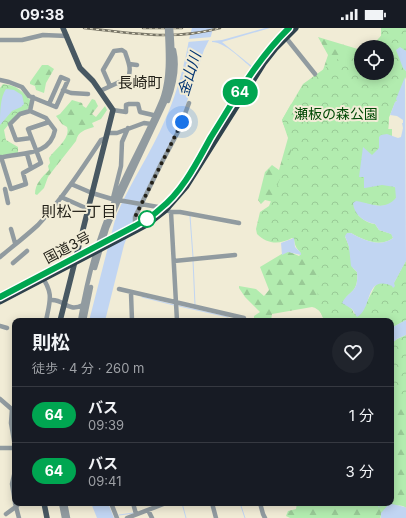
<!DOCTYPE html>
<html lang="ja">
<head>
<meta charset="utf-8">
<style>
	:root { --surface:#171b24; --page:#20242c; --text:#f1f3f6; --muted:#9ea1a6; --line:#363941 }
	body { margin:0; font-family:Inter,"Noto Sans JP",sans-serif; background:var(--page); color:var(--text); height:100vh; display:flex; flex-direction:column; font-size:15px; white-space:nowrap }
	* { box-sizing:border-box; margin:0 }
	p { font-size:13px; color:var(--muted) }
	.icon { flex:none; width:22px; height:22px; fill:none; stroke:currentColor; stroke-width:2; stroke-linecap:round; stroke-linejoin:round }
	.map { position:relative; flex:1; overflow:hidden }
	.drawer { position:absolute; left:12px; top:290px; width:382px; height:188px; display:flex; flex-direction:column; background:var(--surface); border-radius:8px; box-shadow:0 2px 10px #0003 }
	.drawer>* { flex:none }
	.badge { padding:0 8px; border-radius:13px; font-size:14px; line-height:26px }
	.fabs { position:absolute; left:354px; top:12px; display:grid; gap:8px }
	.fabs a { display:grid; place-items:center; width:40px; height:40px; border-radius:50%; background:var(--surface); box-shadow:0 2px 10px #0003; font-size:20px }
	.you { position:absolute; width:20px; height:20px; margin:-10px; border:3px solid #fff; border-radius:50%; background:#1a73e8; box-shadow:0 0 0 6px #1a73e833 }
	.map>.badge { position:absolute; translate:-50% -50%; box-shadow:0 0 0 2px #fff }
	.round { display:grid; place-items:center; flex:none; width:42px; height:42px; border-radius:21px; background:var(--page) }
	.headline { display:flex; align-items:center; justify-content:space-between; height:68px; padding:0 20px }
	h1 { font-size:19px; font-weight:700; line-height:30px }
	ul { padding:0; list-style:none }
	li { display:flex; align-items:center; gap:12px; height:56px; padding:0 20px; border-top:1px solid var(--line) }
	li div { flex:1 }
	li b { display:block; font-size:15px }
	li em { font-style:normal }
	li .badge { min-width:44px; font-weight:700; text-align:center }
	.status { display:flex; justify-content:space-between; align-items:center; height:28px; padding:0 20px; background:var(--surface); direction:ltr }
	.status svg { height:11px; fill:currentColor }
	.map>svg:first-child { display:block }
</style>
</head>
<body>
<div class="status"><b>09:38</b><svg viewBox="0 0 49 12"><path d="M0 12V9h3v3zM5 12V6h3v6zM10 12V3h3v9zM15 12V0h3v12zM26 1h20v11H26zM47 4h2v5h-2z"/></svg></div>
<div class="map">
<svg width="406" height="490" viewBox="0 0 406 490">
	<defs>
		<pattern id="forest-firs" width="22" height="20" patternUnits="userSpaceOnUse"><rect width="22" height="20" fill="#b2ecaf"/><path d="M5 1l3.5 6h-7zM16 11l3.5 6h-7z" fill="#99ca96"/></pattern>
		<pattern id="park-crowns" width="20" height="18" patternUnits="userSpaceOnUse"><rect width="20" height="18" fill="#b2ecaf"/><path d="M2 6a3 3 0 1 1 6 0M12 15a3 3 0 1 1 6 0" fill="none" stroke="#99ca96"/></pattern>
	</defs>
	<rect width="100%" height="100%" fill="#f1ecd6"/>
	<path fill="url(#forest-firs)" d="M381,0H406V23L401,20L403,40L406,43V47L389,89L388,101H392V108L365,176L345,209L349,219L353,241L344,271L354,286L394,255L406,233V292L391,300V293H330L324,292C321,285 320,281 312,279L272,286L271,293H258L254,291V288L260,284L245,269L239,260V258L256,261L264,268L269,262L260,239L285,224H290L299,228L301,226L277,175L265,172L261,176L258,172L265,144L272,137L279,142L288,110L282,92L291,76L306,74L320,45L323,42L328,27L318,9L361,22V45H387V19H371L381,8Z
		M42,37H48L54,41L46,55L44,65L36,62L35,58L30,56V54Z
		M92,71L95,72L98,78L92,86L96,89L105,78L107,82L101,91L92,95L94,99C85,102 78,103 76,113L54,141L48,149L44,160L37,167L35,166C35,156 42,149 49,142L48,138L50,135L49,130C55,121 71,111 67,99L62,96L56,88L60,86L72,72L82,75L83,78L86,80Z
		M406,307V480C397,473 388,483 380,489L381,490H290L286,488L288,483L296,481L297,475H391V316L393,314Z"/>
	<path fill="url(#park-crowns)" d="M381,0H406V23L401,20L403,40L406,43V49L397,73L395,74L389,89L388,106L380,107L379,109V120L372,127L364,119L363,148L365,151V160C374,157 389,154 396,160C396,163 396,168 396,170C392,183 367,177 359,173L354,183C361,190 366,195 375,196L379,202L392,206L393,210C380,220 363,212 351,205L346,207L345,209L349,219L351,238L357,244C359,267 347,262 343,276L352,281L354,286L359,289L375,258L378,255H394L406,233V292L391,300V293H330L324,292L320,283L316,280C317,272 320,249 318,242C313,228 295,228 294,211L292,210C279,217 267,216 257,206L256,201L260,184L269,178L292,121C291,111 285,102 282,92L303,56L342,28L361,32V45H387V19H371L381,8Z
		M3,56C18,58 21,62 31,73L29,80L9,96L4,102L6,112L18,119V126L0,129V60Z
		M406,307V375L391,365V316L397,311Z"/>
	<path fill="#c1d5f2" d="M192,0H213L211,8L204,22L179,98L137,182L124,217L105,293H89L116,188C130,155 151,125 165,92C174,72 181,49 186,27C188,18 189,9 192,0Z
		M265,0H270L222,14L253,39L252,40C242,32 225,14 212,14V13L222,12Z
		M400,19L406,23V43L403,40L396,22Z
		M405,49L406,233L394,255L395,258L393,260L392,258C364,246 373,281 357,289L352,281L342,275C349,262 359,265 357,244L351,238L349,219L345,208L347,205H351C363,212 380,220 393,210L391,206L379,202L375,196C364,194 354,187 353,175L356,173C371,175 383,184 396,170L395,159L382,157L365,160H364V149H359L363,119L372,127L379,120V109L381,107L387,106L398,110L401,109L403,100L402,95H403V92L397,88L390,87L395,74L397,73L396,71Z
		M6,61L14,62L22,67L24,76L21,79L12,83L0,97C0,86 0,69 6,61Z
		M294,210L295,219L301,225V227L288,224L282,227L281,215Z
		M406,292V307L397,311L391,316V300Z
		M91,475H108L114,490H97Z
		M392,476L405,479L406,480V490H381V485L388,477Z"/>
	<path fill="#f1ecd6" d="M212,9L211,12L187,14L188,11Z"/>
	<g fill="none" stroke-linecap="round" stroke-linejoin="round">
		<path stroke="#c1d5f2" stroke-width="1" d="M190,188L193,229
			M193,232L195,277
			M142,269L174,277
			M179,278L228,289
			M182,475L186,490
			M240,475L245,490
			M378,475L379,479
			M119,487L134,485"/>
		<path stroke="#919ba0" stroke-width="4.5" d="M283,6L315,46
			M0,12H22L43,7L67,8
			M129,36L137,37
			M0,52L9,54L22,59L29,68L56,79L68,52L61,49L49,76
			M63,62L71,65L88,66
			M100,63L128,50C132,41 128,33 125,24L122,22L114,23L103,42L110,58
			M168,73C174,57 178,39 174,22L171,21
			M113,82L126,84V77L129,76H138L140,84L153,87
			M30,83L33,69
			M107,105H117L144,95L151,96
			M27,126L31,140
			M1,129L11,161L26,156L23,145L41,135L28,101L49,94
			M0,130C20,124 50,129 55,102L46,90L30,83L20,86L10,96L16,112L31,110
			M71,156L92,165L112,171L158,179L171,184H180L239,195
			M5,161L8,175
			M61,169L88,181
			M113,170L121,138L122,114L128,100
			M171,184L177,293
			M135,198V189L161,136L179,102L189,75
			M11,201L15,215
			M0,229C12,219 26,208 38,197C62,171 82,141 101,112L106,110
			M174,233L235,227
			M13,235L27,223
			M95,240L107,200L119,172L167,70
			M41,247C54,266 50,272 46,293
			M119,261L244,290V293
			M131,265L132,293
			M51,272C65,271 67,285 83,277
			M80,293C87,252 98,209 115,171C130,136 149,104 163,69
			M84,293L91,259
			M0,298L7,300
			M0,371L15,384
			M12,381L11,395L15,418
			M0,420H15
			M15,443L12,456L15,474
			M15,475L19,490
			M61,475L64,490
			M65,475L68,490
			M111,475L117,490
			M133,475L136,486
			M212,475L216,490
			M260,475L263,486L265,490
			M148,482L152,490
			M6,486L17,478
			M127,490L166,475"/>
		<path stroke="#485862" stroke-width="5.5" d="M60,293L113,82L93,53L80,40L63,0
			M44,475L47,490"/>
		<path stroke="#2e414c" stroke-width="7" d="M0,273L132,204L147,196L165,182L186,158L264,34L275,20L295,0"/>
		<g stroke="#767365" stroke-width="2.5">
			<path id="rail" d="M84,0C133,5 171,13 220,0
				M143,0H182"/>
		</g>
		<use href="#rail" stroke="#f1ecd6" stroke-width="1" stroke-dasharray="3" stroke-linecap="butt"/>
		<path stroke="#919ba0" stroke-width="4.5" d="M163,69C170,46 168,24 167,0
			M167,70C174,47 173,24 171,0"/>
	</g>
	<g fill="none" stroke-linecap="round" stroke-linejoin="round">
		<g stroke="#fff" stroke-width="9">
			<path id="line" d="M0,269L135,198C144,193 153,188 160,181C183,163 197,134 211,109C235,71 257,31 289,0"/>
		</g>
		<use href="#line" stroke="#00a651" stroke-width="6"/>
		<path stroke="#232119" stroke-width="4" stroke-dasharray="0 7.2" d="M147,191L135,189L182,94"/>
	</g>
	<circle fill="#fff" stroke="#00a651" stroke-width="2" cx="147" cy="191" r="8"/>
	<g text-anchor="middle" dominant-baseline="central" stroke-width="4" stroke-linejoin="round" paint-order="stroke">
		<g font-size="14" fill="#004905" stroke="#f1ecd6">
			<text x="336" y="85">瀬板の森公園</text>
		</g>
		<g font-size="14" fill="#232119" stroke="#f1ecd6">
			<text transform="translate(67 219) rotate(-28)">国道3号</text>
		</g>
		<g font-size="15" font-style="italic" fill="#043572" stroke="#f1ecd6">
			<text transform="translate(189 46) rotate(-73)">金山川</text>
		</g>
		<g font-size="15" fill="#232119" stroke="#f1ecd6">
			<text x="140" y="54">長崎町</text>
			<text x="79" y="183">則松一丁目</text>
		</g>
	</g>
</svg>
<div class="fabs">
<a><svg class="icon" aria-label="locate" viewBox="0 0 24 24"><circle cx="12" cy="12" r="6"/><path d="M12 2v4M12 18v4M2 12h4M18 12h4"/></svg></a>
</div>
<div class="you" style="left:182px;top:94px"></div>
<b class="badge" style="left:240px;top:64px;background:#00a651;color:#fff">64</b>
<section class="drawer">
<div class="headline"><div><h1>則松</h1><p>徒歩 · 4 分 · 260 m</p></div><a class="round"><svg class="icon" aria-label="heart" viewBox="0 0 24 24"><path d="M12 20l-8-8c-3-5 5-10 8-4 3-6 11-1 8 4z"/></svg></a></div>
<ul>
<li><span class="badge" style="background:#00a651;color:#fff">64</span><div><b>バス</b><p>09:39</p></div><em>1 分</em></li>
<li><span class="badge" style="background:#00a651;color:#fff">64</span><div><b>バス</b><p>09:41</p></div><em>3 分</em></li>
</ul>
</section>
</div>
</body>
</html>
